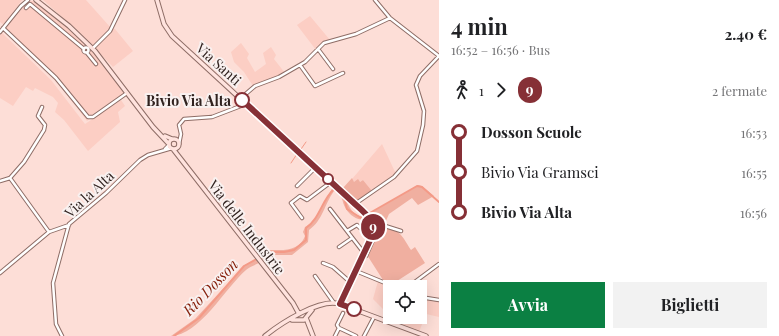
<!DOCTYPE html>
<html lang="it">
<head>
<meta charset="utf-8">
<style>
	:root { --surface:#fff; --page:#f2f2f2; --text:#202124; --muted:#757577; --accent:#0b8043 }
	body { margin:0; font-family:"Playfair Display",serif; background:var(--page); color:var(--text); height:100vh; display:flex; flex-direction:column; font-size:15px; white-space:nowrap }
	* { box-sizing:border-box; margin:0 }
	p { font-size:13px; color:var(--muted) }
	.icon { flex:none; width:22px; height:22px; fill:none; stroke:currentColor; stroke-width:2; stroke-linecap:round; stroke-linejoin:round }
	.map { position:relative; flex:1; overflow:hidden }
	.side { display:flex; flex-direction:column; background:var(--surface); width:340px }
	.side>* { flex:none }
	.badge { padding:0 8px; border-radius:13px; font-size:14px; line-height:26px }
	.tools { position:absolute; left:383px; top:280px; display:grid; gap:8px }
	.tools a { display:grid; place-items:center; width:44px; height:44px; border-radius:0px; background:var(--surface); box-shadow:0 4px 16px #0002; font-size:20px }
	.map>.badge { position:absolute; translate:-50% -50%; box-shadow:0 0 0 2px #fff }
	.legs { display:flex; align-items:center; gap:6px; height:44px; padding:0 12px; font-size:13px }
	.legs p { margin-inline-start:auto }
	.summary { display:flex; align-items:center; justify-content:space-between; height:68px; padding:0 12px }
	h1 { font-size:22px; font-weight:700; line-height:30px }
	.action { display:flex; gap:8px; margin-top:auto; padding:8px 12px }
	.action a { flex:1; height:46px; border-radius:0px; background:var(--accent); color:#fff; font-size:16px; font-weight:700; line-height:46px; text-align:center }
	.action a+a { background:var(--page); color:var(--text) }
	ul { padding:0 12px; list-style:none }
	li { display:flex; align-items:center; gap:14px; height:40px; font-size:15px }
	li i { display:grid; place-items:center; width:6px; height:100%; margin:0 5px; background:currentColor }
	li i::after { content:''; width:10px; height:10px; margin:-5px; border:3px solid; border-radius:50%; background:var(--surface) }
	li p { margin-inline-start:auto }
	li:first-child i { background:linear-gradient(#0000 50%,currentColor 0) }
	li:last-child i { background:linear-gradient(currentColor 50%,#0000 0) }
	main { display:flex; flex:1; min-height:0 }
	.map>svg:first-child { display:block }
</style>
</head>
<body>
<main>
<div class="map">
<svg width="439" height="336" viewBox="0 0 439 336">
	<rect width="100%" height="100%" fill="#fdded7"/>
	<path fill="#fccec4" d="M0,0H22L4,25L0,22Z
		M43,0H86L111,28L115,29L133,51L113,67L81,34Z
		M29,1H35L65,23L94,52L126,92L87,121L54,78L3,30Z
		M310,16L330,40L323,42L316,50L297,25Z
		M0,31L51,80L85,124L121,100L125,106L118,112L120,122L88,151L64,120L55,112L58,103L53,97L35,88L33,91L26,87L13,106L0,98Z
		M241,43L249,54L247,58L255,72L266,64L263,53L271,47L276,55L274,59L285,73L253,86L244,72L234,62L231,52Z
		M382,144L396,174L372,191L363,180L355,185L352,179Z
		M378,281L390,288V317H420V297L439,302V317L426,314L419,332L385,319L388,314L373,299Z"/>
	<path fill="#f0afa0" d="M352,178L354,182L358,179L360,182L363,180L372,191L355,202L342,189Z
		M418,185L422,186L434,196L418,205L412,198L389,214L385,223L382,225C400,230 401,234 411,250L415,247L425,263L397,281L383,280L367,255L381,225L376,227L369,214Z
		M333,187C337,190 343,194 345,199C350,207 353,218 366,216L368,219C360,222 350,216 346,209C341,201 344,195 334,191C324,205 323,220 309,230L308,242L292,255H270L261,260L257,256C261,254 265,251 269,250C282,250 299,252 305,236L303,232L305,227L313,222Z
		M256,259L259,263C255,265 249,267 246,270C226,287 199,336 171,336L195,319L245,265Z"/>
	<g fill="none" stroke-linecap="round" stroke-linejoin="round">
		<path stroke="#f49a87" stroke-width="1" d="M299,152L306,142
			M291,163L297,154"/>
		<path stroke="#f49a87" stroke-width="2" d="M174,336L199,318L244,266L269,252H284L294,250L306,240V228C320,218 321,202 333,190H335L344,197L347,209L361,218L417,186L422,187L439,202"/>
		<g stroke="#8e6d66" stroke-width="4.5">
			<path id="street" d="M375,0L390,18L439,56
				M26,8L30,4L84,49
				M3,28L56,78L88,117H93L127,93
				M0,32L21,6L28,0
				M94,47L110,31L125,0
				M83.5 50a2.5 2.5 0 1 1 5 0a2.5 2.5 0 1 1-5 0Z
				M318,49L333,69
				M87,53L96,64
				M300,65L315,86L343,73
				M241,98L255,86L279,77L305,62L324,43L356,34L390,18
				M181,134L179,125L184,119L212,117L246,104
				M179,144L181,134
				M165,149L169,145
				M10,178L24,162L44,130L45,125L38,116L42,107
				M0,181L10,178L49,232L69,225
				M297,186L315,168
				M355,204L394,177L417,151L423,125L424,111L416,85L420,76L439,56
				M330,209L364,253
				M302,218L291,203L300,196L307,200L331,182
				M347,231L357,225L360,228
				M339,247L352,238
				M366,256L379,226L382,225L401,231
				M323,263L333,267L350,282
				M356,271L395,287
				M0,273L49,232
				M315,276L334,303
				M408,287L439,264
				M420,297L439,300
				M339,328L356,336
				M62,336L56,324L53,283L69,224L106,193L140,160L148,155L172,148
				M335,336L339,328L337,325L343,313
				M364,336L374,317"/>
		</g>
		<g stroke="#8e6d66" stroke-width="5.5">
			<path id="secondary" d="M36,0L69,26L95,51L153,127L168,143
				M157,0L164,24L172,36L369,217L373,225L371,236L340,304
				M165,136L172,139
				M169 144a5 5 0 1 1 10 0a5 5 0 1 1-10 0Z
				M173,149L293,303L299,314
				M306,318L313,336
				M292,320H304L312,310
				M265,336C281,323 320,298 340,304L426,336"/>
		</g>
		<use href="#street" stroke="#fff" stroke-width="2.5"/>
		<use href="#secondary" stroke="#ffe3de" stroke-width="3.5"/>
	</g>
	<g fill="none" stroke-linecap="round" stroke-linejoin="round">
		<g stroke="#fff" stroke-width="9">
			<path id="line-1" d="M242,100L355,204C365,213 376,221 372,236L340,304L354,309"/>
		</g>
		<use href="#line-1" stroke="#863036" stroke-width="6"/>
	</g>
	<g fill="#fff" stroke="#863036" stroke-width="2">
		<circle cx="242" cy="100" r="7"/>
		<circle cx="328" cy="179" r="5"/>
		<circle cx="354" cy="309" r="7"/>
	</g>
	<g text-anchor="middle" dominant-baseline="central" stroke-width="4" stroke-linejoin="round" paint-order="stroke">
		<g font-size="14" fill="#30221f" stroke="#f9f1f0">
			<text transform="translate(219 64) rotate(42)">Via Santi</text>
			<text transform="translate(89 194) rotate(-43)">Via la Alta</text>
			<text transform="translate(247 227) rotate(52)">Via delle Industrie</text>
		</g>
		<g font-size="14" font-weight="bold" fill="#30221f" stroke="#f9f1f0" text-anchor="end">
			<text x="231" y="100">Bivio Via Alta</text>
		</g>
		<g font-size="15" font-style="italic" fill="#851e09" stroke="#f9f1f0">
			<text transform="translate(210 287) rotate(-46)">Rio Dosson</text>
		</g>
	</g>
</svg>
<div class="tools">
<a><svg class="icon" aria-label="locate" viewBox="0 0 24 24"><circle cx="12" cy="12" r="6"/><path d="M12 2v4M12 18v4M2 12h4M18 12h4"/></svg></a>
</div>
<b class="badge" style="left:373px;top:227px;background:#863036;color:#fff">9</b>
</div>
<section class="side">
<div class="summary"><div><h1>4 min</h1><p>16:52 – 16:56 · Bus</p></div><b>2.40 €</b></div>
<div class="legs"><svg class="icon" aria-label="walk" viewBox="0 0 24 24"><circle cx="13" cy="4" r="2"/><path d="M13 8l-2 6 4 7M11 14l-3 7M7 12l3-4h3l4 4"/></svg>1<svg class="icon" aria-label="forward" viewBox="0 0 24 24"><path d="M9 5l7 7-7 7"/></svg><b class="badge" style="background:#863036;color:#fff">9</b><p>2 fermate</p></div>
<ul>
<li><i style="color:#863036"></i><b>Dosson Scuole</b><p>16:53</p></li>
<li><i style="color:#863036"></i><span>Bivio Via Gramsci</span><p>16:55</p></li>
<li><i style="color:#863036"></i><b>Bivio Via Alta</b><p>16:56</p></li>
</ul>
<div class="action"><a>Avvia</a><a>Biglietti</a></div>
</section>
</main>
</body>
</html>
